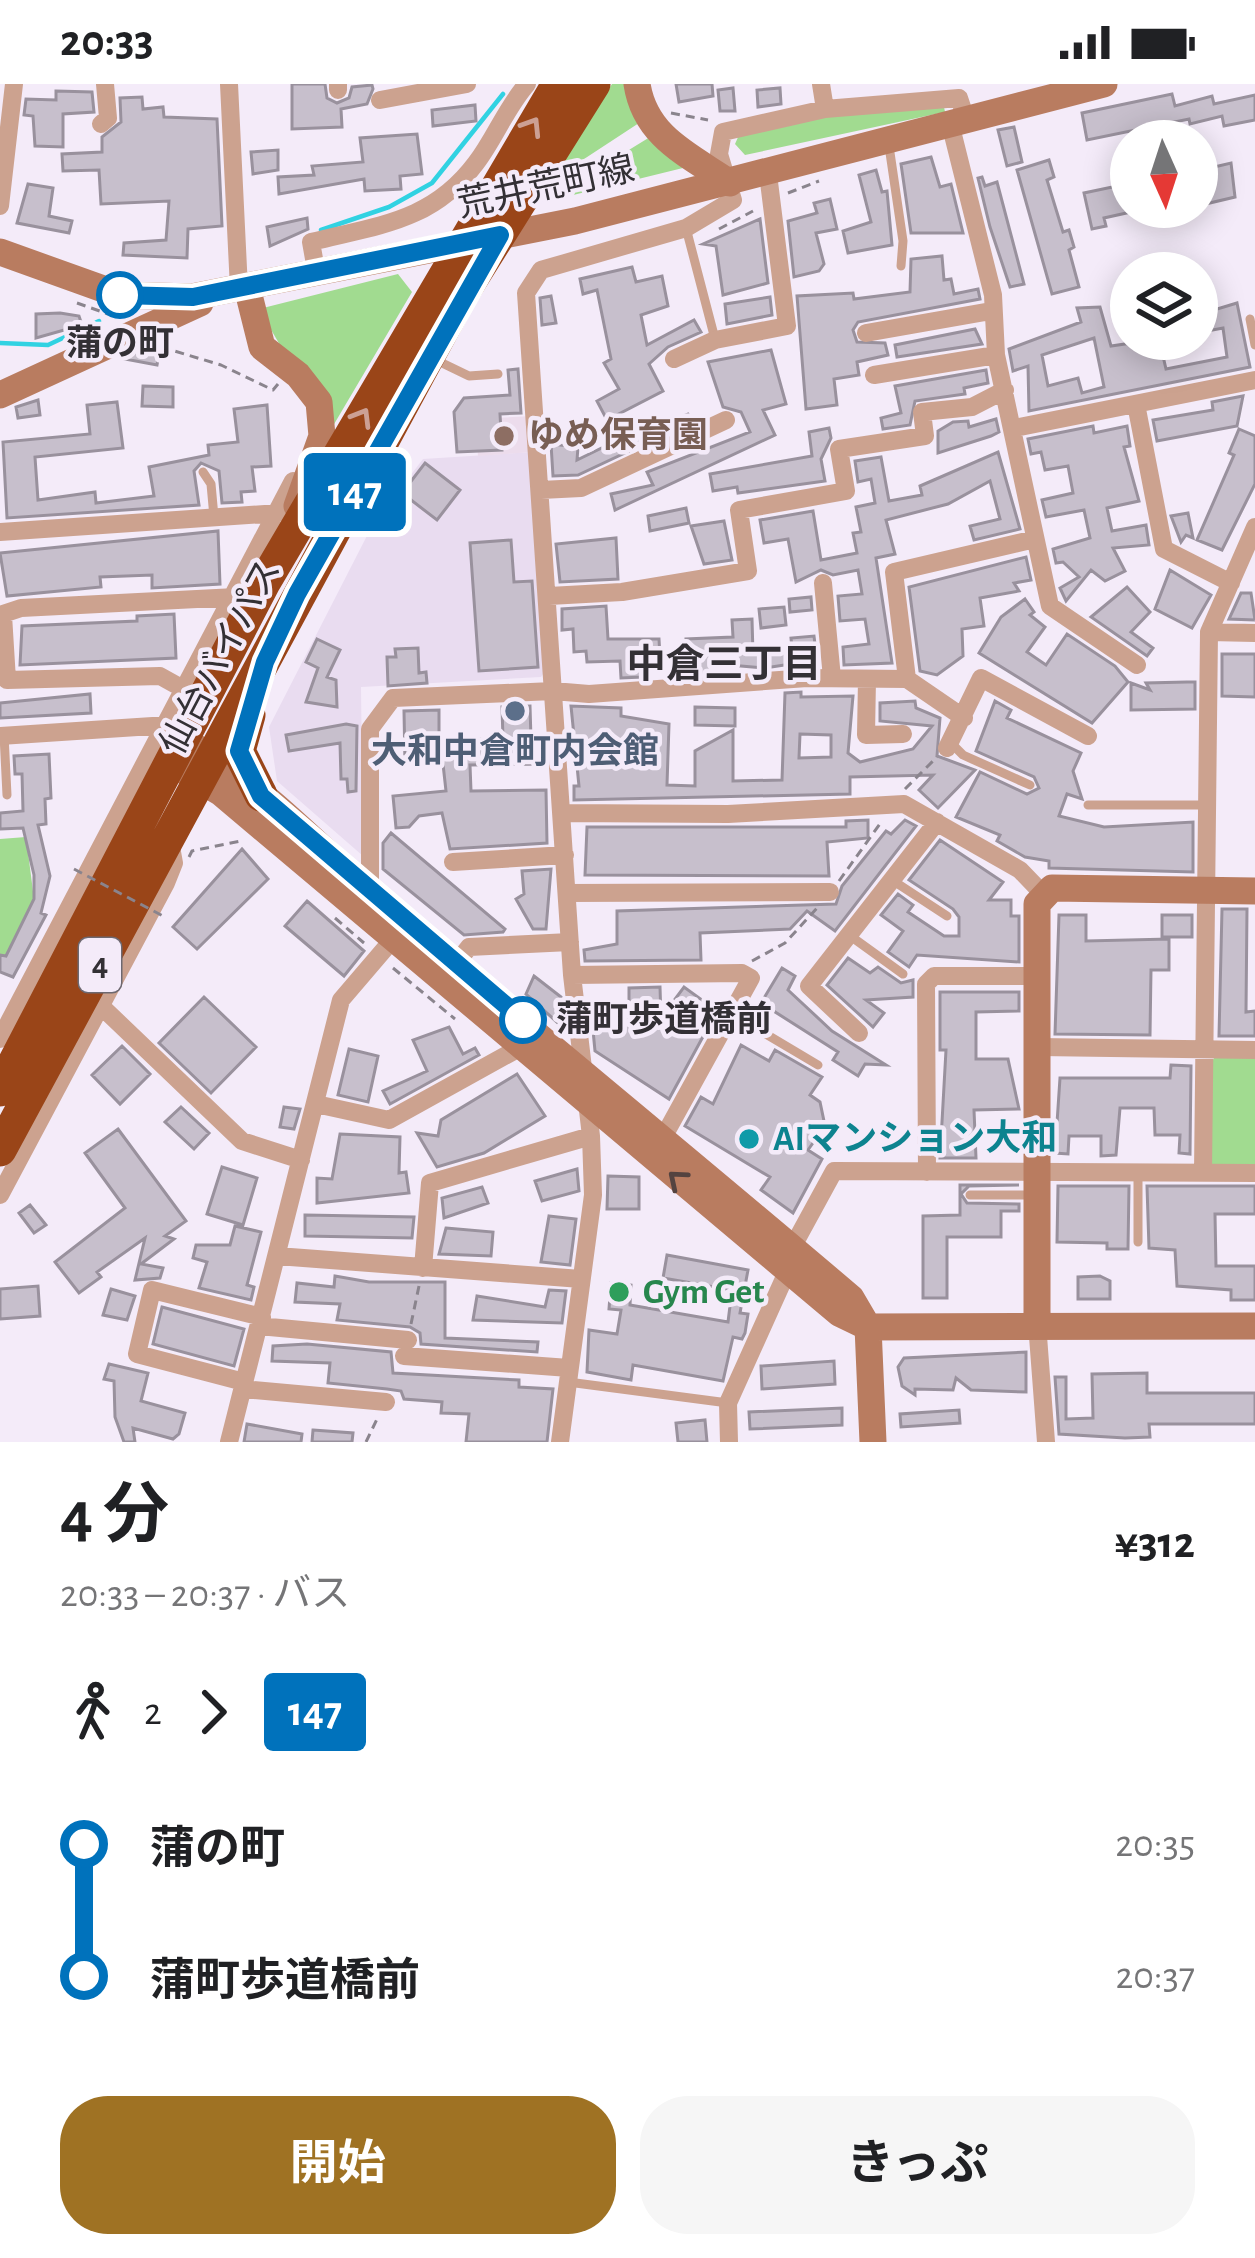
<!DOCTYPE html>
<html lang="ja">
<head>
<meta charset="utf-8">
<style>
	:root { --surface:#fff; --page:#f6f6f6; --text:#202124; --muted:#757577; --accent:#9f7223 }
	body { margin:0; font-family:"Alegreya Sans","Noto Sans JP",sans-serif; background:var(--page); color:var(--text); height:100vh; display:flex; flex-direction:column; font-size:45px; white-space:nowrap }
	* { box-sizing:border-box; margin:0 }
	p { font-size:39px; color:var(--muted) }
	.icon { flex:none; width:66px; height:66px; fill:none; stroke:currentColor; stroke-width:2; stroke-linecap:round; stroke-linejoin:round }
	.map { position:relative; height:1358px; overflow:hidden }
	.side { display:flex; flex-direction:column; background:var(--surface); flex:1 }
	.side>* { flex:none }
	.badge { padding:0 24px; border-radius:9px; font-size:42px; line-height:78px }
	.needle { width:78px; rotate:177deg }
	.buttons { position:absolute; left:1110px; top:36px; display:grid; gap:24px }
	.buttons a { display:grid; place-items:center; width:108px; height:108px; border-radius:50%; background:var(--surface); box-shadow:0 6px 30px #0003; font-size:60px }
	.map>.badge { position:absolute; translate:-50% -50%; box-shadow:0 0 0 6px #fff }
	.legs { display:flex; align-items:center; gap:18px; height:132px; padding:0 60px; font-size:39px }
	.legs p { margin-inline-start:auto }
	.head { display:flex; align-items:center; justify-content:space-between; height:204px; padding:0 60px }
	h1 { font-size:66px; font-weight:700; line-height:90px }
	.primary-button { display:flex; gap:24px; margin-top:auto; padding:24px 60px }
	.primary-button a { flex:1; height:138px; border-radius:48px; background:var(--accent); color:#fff; font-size:48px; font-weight:700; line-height:138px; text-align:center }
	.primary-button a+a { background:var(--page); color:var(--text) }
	ul { padding:0 60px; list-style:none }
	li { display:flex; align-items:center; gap:42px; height:132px; font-size:45px }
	li i { display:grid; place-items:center; width:18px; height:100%; margin:0 15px; background:currentColor }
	li i::after { content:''; width:30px; height:30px; margin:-15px; border:9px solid; border-radius:50%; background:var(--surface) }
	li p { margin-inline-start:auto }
	li:first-child i { background:linear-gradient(#0000 50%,currentColor 0) }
	li:last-child i { background:linear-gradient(currentColor 50%,#0000 0) }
	.status { display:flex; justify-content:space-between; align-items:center; height:84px; padding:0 60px; background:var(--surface); direction:ltr }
	.status svg { height:33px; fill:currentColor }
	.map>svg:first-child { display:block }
</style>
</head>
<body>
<div class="status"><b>20:33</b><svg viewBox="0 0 49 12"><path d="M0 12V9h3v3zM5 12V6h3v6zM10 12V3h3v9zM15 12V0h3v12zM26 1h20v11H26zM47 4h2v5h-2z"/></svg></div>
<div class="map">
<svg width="1255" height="1358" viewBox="0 0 1255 1358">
	<rect width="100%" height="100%" fill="#f4ebf9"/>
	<path fill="#e9dcf0" d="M533,368L547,584L541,593L361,603L363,772L277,697L269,643L373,440L423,375Z"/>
	<path fill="#ecdcec" d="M531,332L533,368L478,372L475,335Z"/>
	<path fill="#a1db90" d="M612,0H630L639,39L552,96Z
		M944,23L945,28L745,71L735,60L739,51L827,33Z
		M650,53L687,83L565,113L562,107Z
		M398,190L412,208L330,347L259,225Z
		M26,753L34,815L6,872L0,871V755Z
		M1216,972H1255V1084H1216L1208,1078L1210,979Z"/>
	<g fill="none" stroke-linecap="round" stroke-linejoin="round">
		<path stroke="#31d2e2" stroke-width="4.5" d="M321,146L389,123L432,99L503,10
			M0,259L48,261L99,237"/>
	</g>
	<path fill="#c7bfcc" stroke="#99919d" stroke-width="3" fill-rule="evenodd" d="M292,0H325L327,14L337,19L349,14L352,3L372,1L373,5L367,20L341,25L342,43L292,45Z
		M676,0H712L713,12L679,18Z
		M733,4L735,27H720L718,6Z
		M780,4L781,20L758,23L757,6Z
		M56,7L92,8L94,28L63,30V63L35,62L33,32L24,31L26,15L56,16Z
		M1172,10L1175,22L1212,12L1214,20L1255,11V36L1224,42L1222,32L1190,40L1189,35L1087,56L1082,29Z
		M142,13L143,25L163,23L164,33L217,35L222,142L188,145L187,174L123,171L124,159L166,156L169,117L101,120L99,86L63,87L62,70L102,68V53L121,38L120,14Z
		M475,21L476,37L433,42L432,26Z
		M1014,43L1022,78L1007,82L998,46Z
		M417,50L422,90L400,92L401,105L365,107L364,95L279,110L278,93L314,91L312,82L363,78L360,54Z
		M278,66V86L253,90L251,68Z
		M931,73L940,103L951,100L963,149H911L901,80Z
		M1049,76L1054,93L1047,96L1063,148L1069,146L1074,163L1069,166L1079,203L1052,210L1017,86Z
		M1231,79L1235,113L1197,122V87Z
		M876,86L882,108L887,107L892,161L848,169L843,147L871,138L859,91Z
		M982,93L985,102L997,98L1024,200L1010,203L990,143L978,94Z
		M1131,99V128L1104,134L1106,142L1092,145L1084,109Z
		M28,100L53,104L49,132L72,137L69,149L17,139Z
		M830,115L837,145L816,149L824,180L819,187L794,193L788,137L817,129L814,119Z
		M307,134L308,145L270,162L267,143Z
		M760,135L768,199L723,211L716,162L703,160Z
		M942,172L944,196L951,195L954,210L978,205L980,215L858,238L853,246L857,258L885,259L888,271L857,278L859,291L834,295L837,321L806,325L797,212L853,209L854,215L910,208L911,175Z
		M632,183L636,198L662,192L668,222L641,231L647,261L694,236L701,248L668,263L649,280L663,307L607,336L597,317L619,305L604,279L611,275L597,206L583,210L580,195Z
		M551,212L556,239L542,241L540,214Z
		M770,213L772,231L727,240L725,220Z
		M1237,219L1250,283L1029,327L1028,282L1013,287L1009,265L1081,238L1077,224L1100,223L1111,262L1159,255L1166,285L1227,273L1223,244L1197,249V231ZM1094,254L1104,303L1082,309L1078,294L1048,302L1042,271Z
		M60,229L79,232L82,241L36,254V230Z
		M975,245L982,260L897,273L895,261Z
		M140,266L159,270L157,281L125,275Z
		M771,266L786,320L763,326L775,351L615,426L611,410L653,401L647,388L750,348L741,328L723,323L708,278Z
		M518,285L521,329L500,330L502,366L457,368L454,328L464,314L510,311L508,286Z
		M986,286L988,299L964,304L965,310L915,317L910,341L883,345L881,334L901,329L895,302Z
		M143,302L173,303V323L142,322Z
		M1243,312L1237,342L1157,357L1153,336L1213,326L1212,318Z
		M38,316L40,331L18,334L16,323Z
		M117,318L123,364L35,373L38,416L95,408L96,419L154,412L149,383L209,371L208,361L238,358L234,325L267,321L271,382L252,383L255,407L241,408L242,418L222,419L219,387L201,379L194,387L199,421L7,434L3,358L90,350L87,321Z
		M688,330L693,337L578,391L553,392L551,360L578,363L577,376L663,334L666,339Z
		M996,335L999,348L991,352L938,369V347L953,338L968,337L969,343Z
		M1093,342L1094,349L1127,342L1130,362L1124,363L1139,417L1107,424L1112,447L1146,441L1149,461L1113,464L1125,487L1105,497L1091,486L1066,517L1060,504L1079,493L1063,478L1056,479L1053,465L1090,454L1084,426L1046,433L1042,416L1073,409L1068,382L1045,386L1041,368L1031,370L1028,355Z
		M829,344L831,354L821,375L825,397L738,409L737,403L713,407L710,390L812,372L809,348Z
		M1239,345L1255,352V400L1222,466L1197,456L1234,371L1229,369Z
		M998,368L1020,445L974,456L970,442L1000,435L990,397L948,420L886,436L895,470L876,474L892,579L844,581L843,563L869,560L865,535L840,537L838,512L862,510L858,486L833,491L821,486L796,498L788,455L764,459L760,436L813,427L821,476L857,469L853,449L861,448L856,423L875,419L871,395L858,398L855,377L881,373L889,417L922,411L920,402Z
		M425,379L460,406L437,436L402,409Z
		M686,424L689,439L650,447L648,432Z
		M1188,429L1193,454L1186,451L1181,458L1171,432Z
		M724,437L732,476L704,480L691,442Z
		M218,447L220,500L152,504V491L100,493L101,503L7,512L0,469Z
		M616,454L618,495L560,498L556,460Z
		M511,456L514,498L532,497L538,583L479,587L470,459Z
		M1026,473L1031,496L1014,499L1019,507L980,514L984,542L962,545L963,572L937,591L920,587L909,503Z
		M1170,486L1211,511L1192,544L1155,525Z
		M1127,503L1150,528L1131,548L1153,564L1147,572L1091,533Z
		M1241,509H1251L1255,536L1229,535Z
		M811,513L812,526L790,528L789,515Z
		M1025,515L1034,528L1030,531L1045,543L1027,568L1046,581L1067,550L1115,582L1128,598L1092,639L979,569L1001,533Z
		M606,522L608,555H659L660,573L641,575L642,593L621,594L620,577L587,578L586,567L574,568L573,545L562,546V525Z
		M784,523L786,541L761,544L759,525Z
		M174,530L176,574L20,581L22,542L137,537V532Z
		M752,535L753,570L792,564L791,554L814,552L817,576L765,584L717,580L718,587L688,589L686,555L733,553L732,536Z
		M317,555L340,566L327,593L336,596L337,623L306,618L318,584L306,578Z
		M418,564L419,589L426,588L427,599L388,602L387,573H396L395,565Z
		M1222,570H1255V613L1222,612Z
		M1187,598H1195V625L1131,626V599L1150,606L1146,599Z
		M801,608V613L853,612L848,669L860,678L913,665L932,642L880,637V619L915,617L916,624L940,634L937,672L975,686L938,724L919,706L933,691L850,693V710L574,716V702H579L571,622L621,624V632L669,640L667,701L695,702V667L733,646V697L782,696L785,609ZM800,650L831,651V673L799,674Z
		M90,610L91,629L0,634V619Z
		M995,617L1011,626L1007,634L1081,669L1073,687L1082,715L1067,710L1059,732L1104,743L1193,738V788L1049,784V777L1025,773L997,757L1000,751L956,733L980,688L1027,710L1039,704L1034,693L976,667Z
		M530,622L531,655H543L544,680L470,681L471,707L546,706L547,759L450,765L442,729L419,732L409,743L396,744L393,712L446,707L443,680H405L404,627L439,626V656L503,655L502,623Z
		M695,623L735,624V642L695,641Z
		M346,640L357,642L356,707L348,708L347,695H341L340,659L289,667L286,651Z
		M49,670L51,714L45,715L46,740L38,741L50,792L41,829L46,831L13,893L0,888V871L6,872L34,815V791L23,744L0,745V729L23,727L22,690H15L14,672Z
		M868,736V754L827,758L829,792L585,791L587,743H846V737Z
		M905,736L916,742L835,847L807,827L790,845L700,849L701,876L585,877L584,866L617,860V827L836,820L842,802L886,747L891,750Z
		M391,749L505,845L503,848L464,851L383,785V759Z
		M940,756L1003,798L989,816H1011V832H1019V878L917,871L909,883L888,868L903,847L881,831L898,810L913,821L908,828L944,852H959V833L953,825L909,796Z
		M242,765L268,795L197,865L173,843Z
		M551,785L546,845H533L516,815L524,810L522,787Z
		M307,817L364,867L344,892L285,842Z
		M1222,825H1247L1246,928L1255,927V952H1219Z
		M1059,831H1086V857L1169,855V886H1151L1150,951L1055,950Z
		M1162,831H1192V853H1162Z
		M848,874L870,889L878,883L901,899L913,896V913L866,916L884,929L873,943L827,901Z
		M782,884L795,892L788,906L832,947L886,981L865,980L858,992L833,976L838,968L761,919Z
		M534,892L561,913L559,940L526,910Z
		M660,903L661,934L684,903L717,927L669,1015L595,967L592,936L629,932V904Z
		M940,908H1019V927L976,928V975H1008L1019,1025L974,1026L976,1074H940L946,966H940Z
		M204,913L256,963L211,1009L159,959Z
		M449,943L463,970L475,964L479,971L390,1020L383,1007L427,987L413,956Z
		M741,961L769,977L775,966L822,993L810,1011L820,1018L825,1042L808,1066L822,1075L793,1129L761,1106L770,1093L685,1042L701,1013L713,1020Z
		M122,962L150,990L120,1020L92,991Z
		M349,965L378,972L368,1018L338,1011Z
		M1171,981L1191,982L1190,1070L1179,1069L1180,1051H1155L1154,1024H1120L1116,1071L1101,1072V1052H1069L1068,1070L1055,1069L1060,994H1170Z
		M517,990L545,1032L484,1069L437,1083L417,1049L438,1052L441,1036Z
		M181,1023L209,1049L194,1065L165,1038Z
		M284,1023L300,1025L294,1045L280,1043Z
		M118,1045L186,1137L165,1152L174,1155L141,1180L163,1184L160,1194L135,1196L145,1154L97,1188L101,1193L79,1209L55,1178L125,1124L85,1069Z
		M340,1050L400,1053L399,1089L406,1088L409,1109L317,1119V1094L332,1095Z
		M222,1083L257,1094L243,1141L207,1130Z
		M577,1085L579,1107L542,1117L535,1097Z
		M608,1092L639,1093V1125H607Z
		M960,1101H1019L969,1102L961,1110L967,1119L1019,1120V1127H1001V1153H947V1214H923V1132L960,1131Z
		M1058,1102H1129L1128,1165H1107V1159L1057,1158Z
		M1147,1102H1255V1130H1215L1216,1182H1255V1216H1231V1206L1177,1202L1175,1166L1149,1164Z
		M482,1103L488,1119L444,1134L442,1114Z
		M30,1121L46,1141L34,1149L19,1129Z
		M305,1131L414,1133L412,1154L305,1152Z
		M549,1132L576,1135L570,1181L541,1178Z
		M235,1142L261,1148L247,1201L254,1203L251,1216L199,1204L207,1178L193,1174L196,1161H230Z
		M446,1144L493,1148L491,1172L439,1170Z
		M667,1171L748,1186L740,1229L748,1230L745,1249L742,1255L733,1253L723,1297L633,1281L631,1296L587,1288L589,1246L617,1250L621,1226L609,1225L611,1199L631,1201L630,1221L728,1238L732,1206L663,1194Z
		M335,1192L369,1198H445V1254L538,1258L537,1268L421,1260L420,1249L410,1243L337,1236L340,1220L295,1218L297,1199L334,1203Z
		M1100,1192L1110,1197V1215H1078V1193Z
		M38,1202L40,1232L0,1235V1205Z
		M111,1205L135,1212L127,1236L103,1231Z
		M549,1206L566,1207L562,1239L473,1236L477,1212L545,1223Z
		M162,1223L244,1245L234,1282L153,1260Z
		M307,1260L391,1268L393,1289L519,1296V1303L553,1305L547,1358H466L469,1330L441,1329L442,1318L404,1315L401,1307L387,1305L328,1299L330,1279L272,1277L273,1262Z
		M1026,1268V1308L971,1306L956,1294L953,1306L915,1305V1311L902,1302L898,1283L904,1274Z
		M834,1277L835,1300L762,1305L761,1282Z
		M109,1280L148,1289L141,1317L185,1329L179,1350L173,1355L133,1344L135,1358H124L115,1333L114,1297L104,1295Z
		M1147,1289V1309H1255V1340H1149L1150,1353L1125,1354L1059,1350L1055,1293H1066V1335L1093,1334L1092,1290Z
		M842,1324V1341L750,1345L749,1328Z
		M959,1326L960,1339L901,1343L900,1330Z
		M705,1336L707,1358H678L676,1339Z
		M247,1340L302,1350L301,1358H244Z
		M313,1346L353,1349L352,1358H312Z"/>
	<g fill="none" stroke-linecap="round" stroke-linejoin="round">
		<path stroke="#8a848d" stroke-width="3" stroke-dasharray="9 6" stroke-linecap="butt" d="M671,29L708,36
			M788,109L819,97
			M719,145L753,127
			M77,219L108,230
			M161,263L221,281L273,306L278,300
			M905,705L937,673
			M189,773L192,767L241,757
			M839,797L882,737
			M335,834L364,859
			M752,877L785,859L818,823
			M393,884L455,935
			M411,1240L419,1202
			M366,1358L378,1333"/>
		<path stroke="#cca28f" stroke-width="9" d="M889,62L903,157L901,182
			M686,144L715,255
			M1250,235L1255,261
			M440,278L469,292L498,290
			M203,388L211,400L214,433
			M4,651L7,711
			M952,660L963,671L1030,701
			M1088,721H1207
			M892,796L947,832
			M849,851L903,890
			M732,930L818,981
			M970,1111H1031
			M1138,1158V1089
			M568,1298L728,1319"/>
		<path stroke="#cca28f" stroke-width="18" d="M229,0L239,205
			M338,0V6
			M821,0L825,25
			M380,16L467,0
			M950,39L993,211L996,271L1050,522L1137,581
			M101,40L108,34L105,0
			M0,122L14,0
			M316,186L311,158C378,141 432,138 476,79C495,54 506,24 527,0
			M866,249L991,227
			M674,275L715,256L787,242L768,90
			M874,291L996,271
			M1136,320L1164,465L1231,499
			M1015,344L1255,296
			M541,406L581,404L726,336
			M0,448L279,429
			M823,499L832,594
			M549,512L622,508L748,487L739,426L846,407L839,365L925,352L922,328L972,323L1005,306
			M0,531L21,524L236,513
			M3,531L7,596L160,592L187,607
			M1209,548L1255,443
			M867,595L866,651L903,650
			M907,595L894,488L1035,455
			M0,652L168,641
			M947,664L981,594L1088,652
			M562,729L728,730L904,720L1020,786L1045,812
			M453,778L565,771
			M567,809L830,808
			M370,815V645L393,614L553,607L589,610L807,594L907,595L964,634
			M455,881L469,863L570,858
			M572,891L742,889L751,894L664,1052
			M102,923L242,1057L301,1076
			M859,949L809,902L937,738
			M0,955L293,397
			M1039,963L1255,966
			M316,1020L389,1036L521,963
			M927,1088L926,900L934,892H1038
			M1203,1089L1209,548L1255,549
			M0,1111L166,799L174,779L170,757
			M792,1164L834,1087L1255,1089
			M277,1172L581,1195
			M423,1184L430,1099L591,1052
			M1037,1239L1046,1358
			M259,1242L408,1256
			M404,1272L569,1284
			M244,1298L137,1270L152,1206L262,1233
			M243,1305L386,1318
			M229,1358L341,916L400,847
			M560,1358L593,1111L591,1052L572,891L526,209L541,186L686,144L733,116L719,70L723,48L825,25L959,14L966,35
			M729,1358L728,1319L787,1188"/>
		<path stroke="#b97c60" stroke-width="27" d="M637,0C645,53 689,71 730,99
			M0,168L120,211L192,213L575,137L1104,0
			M247,203L262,263L298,291L319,318L322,352L297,422
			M0,311L200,219
			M197,664C275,711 338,784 407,842C555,967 704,1089 851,1214L868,1243L873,1358
			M186,688L220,708L839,1229L868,1243L1255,1242
			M1037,1239V820L1052,804L1255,807"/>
		<path stroke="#9a4518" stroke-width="33" d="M249,631L239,667L261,711
			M0,1006L265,497L558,0
			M0,1066L461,212L594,0"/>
		<path stroke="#8a848d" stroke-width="3" stroke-dasharray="9 6" stroke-linecap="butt" d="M74,785L163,832"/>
	</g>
	<defs><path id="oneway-chevron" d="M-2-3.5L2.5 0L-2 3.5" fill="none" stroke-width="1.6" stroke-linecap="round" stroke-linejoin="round" transform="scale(3)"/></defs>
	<g stroke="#cca094">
		<use href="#oneway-chevron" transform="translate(532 42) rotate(-58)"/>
		<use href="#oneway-chevron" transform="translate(362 333) rotate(-59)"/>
	</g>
	<use stroke="#544340" href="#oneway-chevron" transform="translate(677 1095) rotate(-140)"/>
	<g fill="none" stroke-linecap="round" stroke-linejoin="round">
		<g stroke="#fff" stroke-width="27">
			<path id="line-1" d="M120,211L193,213L500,151L297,510L265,578L239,667L261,712L523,936"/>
		</g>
		<use href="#line-1" stroke="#0072bc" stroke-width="18"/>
	</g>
	<g fill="#fff" stroke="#0072bc" stroke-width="6">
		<circle cx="120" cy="211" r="21"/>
		<circle cx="523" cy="936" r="21"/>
	</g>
	<circle fill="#8d6e63" stroke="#f4ebf9" stroke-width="4.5" cx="504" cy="352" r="12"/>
	<circle fill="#5c6f8a" stroke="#f4ebf9" stroke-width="4.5" cx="515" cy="627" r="12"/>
	<circle fill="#0f9aa8" stroke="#f4ebf9" stroke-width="4.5" cx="749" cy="1055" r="12"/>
	<circle fill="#2e9e5b" stroke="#f4ebf9" stroke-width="4.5" cx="619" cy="1208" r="12"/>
	<g text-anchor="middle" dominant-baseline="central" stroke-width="9" stroke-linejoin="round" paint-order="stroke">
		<rect fill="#f4ebf9" stroke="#6d6870" stroke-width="3" x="79" y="854" width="42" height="54" rx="9"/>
		<g font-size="33" font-weight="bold" fill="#333035">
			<text x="100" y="881">4</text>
		</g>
		<g font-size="36" fill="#333035" stroke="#f4ebf9">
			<text transform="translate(546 103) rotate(-12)">荒井荒町線</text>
			<text transform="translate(221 573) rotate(-62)">仙台バイパス</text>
		</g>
		<g font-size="36" font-weight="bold" fill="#333035" stroke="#f4ebf9">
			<text x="120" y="260">蒲の町</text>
			<text x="556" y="936" text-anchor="start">蒲町歩道橋前</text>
		</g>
		<g font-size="36" font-weight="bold" fill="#785e54" stroke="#f4ebf9" text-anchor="start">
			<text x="528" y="352">ゆめ保育園</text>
		</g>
		<g font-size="36" font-weight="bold" fill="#4e5e75" stroke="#f4ebf9">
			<text x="515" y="668">大和中倉町内会館</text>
		</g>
		<g font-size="36" font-weight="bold" fill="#0d838f" stroke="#f4ebf9" text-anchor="start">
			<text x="773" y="1055">AIマンション大和</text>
		</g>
		<g font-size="36" font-weight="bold" fill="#27864d" stroke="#f4ebf9" text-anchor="start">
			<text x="643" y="1208">Gym Get</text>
		</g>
		<g font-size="39" font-weight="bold" fill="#333035" stroke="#f4ebf9">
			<text x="724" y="581">中倉三丁目</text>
		</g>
	</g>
</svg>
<div class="buttons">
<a><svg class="needle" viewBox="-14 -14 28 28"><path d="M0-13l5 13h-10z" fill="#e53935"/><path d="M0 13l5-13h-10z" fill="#757577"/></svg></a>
<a><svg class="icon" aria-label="layers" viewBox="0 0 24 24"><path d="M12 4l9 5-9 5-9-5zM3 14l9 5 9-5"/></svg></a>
</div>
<b class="badge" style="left:355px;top:408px;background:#0072bc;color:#fff">147</b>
</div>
<section class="side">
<div class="head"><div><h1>4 分</h1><p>20:33 – 20:37 · バス</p></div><b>¥312</b></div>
<div class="legs"><svg class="icon" aria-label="walk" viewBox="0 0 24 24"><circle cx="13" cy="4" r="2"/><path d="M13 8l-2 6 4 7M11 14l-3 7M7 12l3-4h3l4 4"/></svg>2<svg class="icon" aria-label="forward" viewBox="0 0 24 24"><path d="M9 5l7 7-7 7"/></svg><b class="badge" style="background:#0072bc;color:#fff">147</b></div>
<ul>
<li><i style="color:#0072bc"></i><b>蒲の町</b><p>20:35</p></li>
<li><i style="color:#0072bc"></i><b>蒲町歩道橋前</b><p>20:37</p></li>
</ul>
<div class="primary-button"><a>開始</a><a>きっぷ</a></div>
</section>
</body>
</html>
